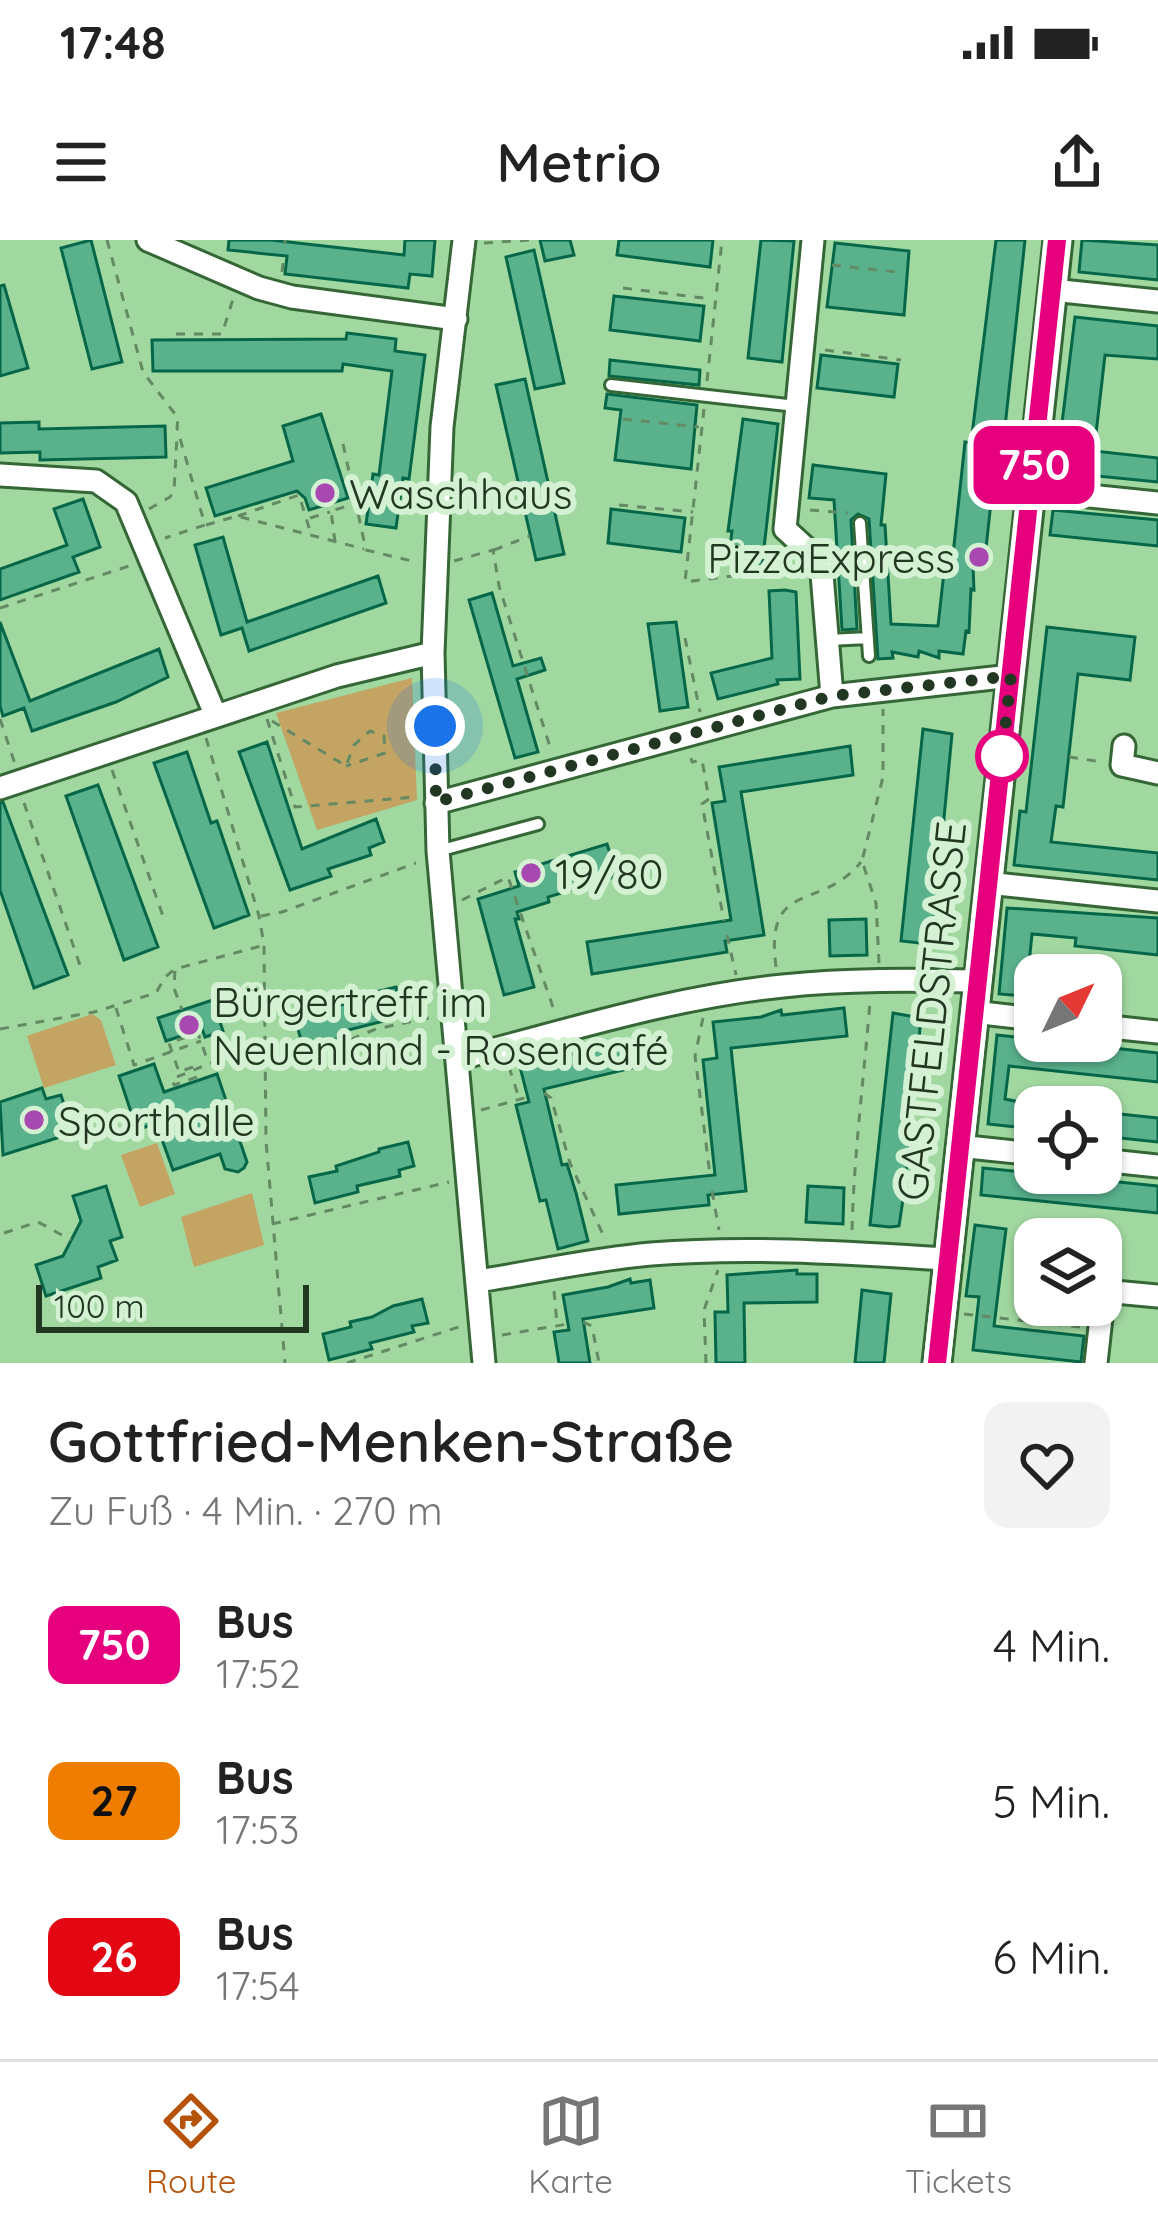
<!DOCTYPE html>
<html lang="de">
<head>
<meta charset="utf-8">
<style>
	:root { --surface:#fff; --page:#f2f2f2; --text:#222; --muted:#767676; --line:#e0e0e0; --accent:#b45309 }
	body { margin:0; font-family:Quicksand,sans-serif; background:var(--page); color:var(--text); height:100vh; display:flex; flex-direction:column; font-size:45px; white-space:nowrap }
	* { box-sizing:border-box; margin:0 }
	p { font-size:39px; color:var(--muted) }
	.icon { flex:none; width:66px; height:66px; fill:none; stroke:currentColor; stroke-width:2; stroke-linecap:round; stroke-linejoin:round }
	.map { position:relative; height:1123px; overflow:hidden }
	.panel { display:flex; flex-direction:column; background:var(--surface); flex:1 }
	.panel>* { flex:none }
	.badge { padding:0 24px; border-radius:18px; font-size:42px; line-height:78px }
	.needle { width:78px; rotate:47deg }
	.controls { position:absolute; left:1014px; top:714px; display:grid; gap:24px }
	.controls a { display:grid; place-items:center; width:108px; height:108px; border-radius:24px; background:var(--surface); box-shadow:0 3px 9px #0004; font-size:60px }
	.scale { position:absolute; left:36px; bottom:30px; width:273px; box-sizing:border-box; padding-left:12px; border:6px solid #223721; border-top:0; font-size:33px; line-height:42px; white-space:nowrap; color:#223721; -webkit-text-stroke:9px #d5f1d4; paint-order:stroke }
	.you { position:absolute; width:60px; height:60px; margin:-30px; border:9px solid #fff; border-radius:50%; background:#1a73e8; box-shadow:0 0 0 18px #1a73e833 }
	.map>.badge { position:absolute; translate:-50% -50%; box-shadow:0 0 0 6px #fff }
	.round { display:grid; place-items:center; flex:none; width:126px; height:126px; border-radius:24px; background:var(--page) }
	.summary { display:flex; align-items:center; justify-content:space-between; height:204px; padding:0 48px }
	h1 { font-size:57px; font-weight:600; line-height:90px }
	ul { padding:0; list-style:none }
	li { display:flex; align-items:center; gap:36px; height:156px; padding:0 48px }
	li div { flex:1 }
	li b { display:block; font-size:45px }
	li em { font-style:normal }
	li .badge { min-width:132px; font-weight:700; text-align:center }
	.status { display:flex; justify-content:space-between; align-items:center; height:84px; padding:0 60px; background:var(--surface); direction:ltr }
	.status svg { height:33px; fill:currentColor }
	header { display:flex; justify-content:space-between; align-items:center; height:156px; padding:0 48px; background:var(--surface); font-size:54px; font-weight:600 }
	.menu { display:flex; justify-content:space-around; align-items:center; height:168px; border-top:3px solid var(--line); background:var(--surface); font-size:33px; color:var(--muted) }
	.menu a { display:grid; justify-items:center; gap:6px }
	.menu .current { color:var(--accent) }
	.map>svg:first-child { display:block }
</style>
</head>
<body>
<div class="status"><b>17:48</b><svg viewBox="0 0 49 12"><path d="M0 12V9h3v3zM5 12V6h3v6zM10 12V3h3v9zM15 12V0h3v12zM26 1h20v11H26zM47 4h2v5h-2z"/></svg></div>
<header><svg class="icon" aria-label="menu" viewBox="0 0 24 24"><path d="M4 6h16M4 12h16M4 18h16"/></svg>Metrio<svg class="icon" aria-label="share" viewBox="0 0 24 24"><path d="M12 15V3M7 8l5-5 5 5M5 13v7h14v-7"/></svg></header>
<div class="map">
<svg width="1158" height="1123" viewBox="0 0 1158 1123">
	<rect width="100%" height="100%" fill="#a1d8a0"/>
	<path fill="#c4a462" d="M412,438L417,560L317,590L276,473Z
		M92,774L101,780L116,825L44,848L27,796Z
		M157,903L175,954L140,967L121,915Z
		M252,953L264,1005L194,1027L181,977Z"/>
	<path fill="#5ab28d" stroke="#056748" stroke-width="3" d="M91,0L122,122L92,129L61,8Z
		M229,0H271L404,15L405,0H435L432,36L410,34L408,48L285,34L287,16L228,10Z
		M540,0H570L574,15L545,21Z
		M619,0H713L710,27L617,15Z
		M761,0L794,1L782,122L748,118Z
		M996,0H1025L1003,206H997L984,327L973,326L974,350L971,349L969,392L966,391L963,414L939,411V418L919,411L918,417L892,412L893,418L878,419L869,279L858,274L851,280L857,389L842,390L834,260L809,258L813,225L886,234L881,285H885L891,384L938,386L945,323L952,324L965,202L971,203Z
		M1082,0L1158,5V40L1079,32Z
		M835,3L909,11L904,75L827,67Z
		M534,10L564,143L535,149L506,17Z
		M4,45L28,128L0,136V46Z
		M614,56L704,66L700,101L610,90Z
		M1075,77L1158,86V119L1105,115L1094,211L1158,218V242L1056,232Z
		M347,93L396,99L395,111L425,115L409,239L403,238L396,288L366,284L373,234L379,235L392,131L343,124L342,131H153L152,100L346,99Z
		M821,115L898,124L894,157L817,148Z
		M610,120L700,130L699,145L609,136Z
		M525,139L564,314L536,320L496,145Z
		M607,154L697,165L691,229L615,220L621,170L605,168Z
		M321,174L348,258L309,270L305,258L297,251L215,276L206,248L293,221L283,186Z
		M743,179L778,184L762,326L728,322L732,291H728Z
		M39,182V189L165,186L166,217L40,220V212L0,213V183Z
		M83,259L100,307L73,317L79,332L0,360V329L67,305L54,269Z
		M611,269L685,278L681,312L608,303Z
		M1053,270L1158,280V306L1050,295Z
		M223,297L247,382L378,336L386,363L249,411L242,388L221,395L195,305Z
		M785,350L796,352L800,439L777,440L778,444L718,459L711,433L772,418L769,351Z
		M492,353L513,426L541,418L545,430L517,439L538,512L515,518L469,360Z
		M0,382L30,461L159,409L168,437L116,462L32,491L24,468L3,476L0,466Z
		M676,382L688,467L660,471L648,384Z
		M1047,387L1135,397L1130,440L1078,434L1063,567L1056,566L1051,602L1158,613V640L1014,625L1020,571L1026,572Z
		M923,489L952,494L936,662L930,702L920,703L901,701Z
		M267,502L302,609L376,579L384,602L369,608L371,615L328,629L331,636L290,650L239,512Z
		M850,506L853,535L741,552L764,695L725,701L727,712L592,734L587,702L731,680L712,563L725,561L719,527Z
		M187,512L211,583L217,581L249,675L214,688L154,523Z
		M98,545L158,707L124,720L66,556Z
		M3,562L68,735L34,748L0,650V563Z
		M607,604L617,636L548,657L549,662L517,672L519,679H515L534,747L504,755L478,659L519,646L515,632Z
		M1007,668L1158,678V715L1075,706L1076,698L1032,694L1029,724L1035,725V757L999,754Z
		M866,679L867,715L830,716L829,680Z
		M396,747L401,770L386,774L388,780L344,791L345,797L303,807L296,782L325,775L324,770L367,757L366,754Z
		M213,760L223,791L205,797L202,789L166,801L158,778Z
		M844,768L847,796L731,808L746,951L708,955L709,965L619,974L616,945L715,935L703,820L717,818L713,782L761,777L781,770L782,775Z
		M893,773L921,778L905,946L899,986L890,987L870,985Z
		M997,795L1158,813V842L1009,826L1005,859L1035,865V889L988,884Z
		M646,796L653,823L544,849L562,925L567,924L576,953L588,1001L558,1009L546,960L540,961L516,865L529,862L520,827Z
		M154,824L164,852L217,834L247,922L244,928L238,932L225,929L220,914L173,930L156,883L137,890L119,836Z
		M42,848L46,859L61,855L73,893L3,915L0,862Z
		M1101,872L1158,878V902L1101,896Z
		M408,902L414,926L399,930L400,936L357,946L358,952L315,963L309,937L337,931L336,926L379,912V909Z
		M983,928L1158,946V973L981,955Z
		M106,946L122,997L110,1001L117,1020L98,1027L101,1038L46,1056L36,1025L63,1016L81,981L73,956Z
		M808,946L844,948L843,984L806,982Z
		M975,985L1006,989L994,1086L1084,1096L1081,1122L973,1110L979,1057L966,1056Z
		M797,1030V1034H817V1062L744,1063L745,1123H716L715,1072H728L727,1035Z
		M630,1039L631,1043L650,1040L654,1068L583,1079L590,1123H559L554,1092L569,1090L563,1055L608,1047Z
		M862,1050L891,1054L884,1123H855Z
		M422,1059L428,1083L412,1086L414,1092L370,1103L372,1109L329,1120L323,1094L351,1087L350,1082L372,1077L393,1066Z"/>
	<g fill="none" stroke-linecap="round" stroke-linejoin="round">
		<g stroke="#346735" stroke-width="16">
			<path id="service" d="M611,145L796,166
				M860,283L869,416
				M829,400L868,398
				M438,611L538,584"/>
		</g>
		<g stroke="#346735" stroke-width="27">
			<path id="minor" d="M148,0L259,48L292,57L456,79
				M464,0L442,187L433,413L438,611L484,1123
				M813,0L785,289L821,322L832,456
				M1052,50L1158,61
				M0,235L96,241L126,262L215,474
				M1031,250L1158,263
				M1124,506L1122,525L1158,533
				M0,548L337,436L433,413
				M436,563L832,456L1011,436
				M987,643L1158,661
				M973,772L1035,779
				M1101,786L1158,792
				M457,819C564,792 672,757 783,746C848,739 912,740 977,741
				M958,906L1035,914
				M1101,920L1158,926
				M478,1041C535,1032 594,1019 651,1014C749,1006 848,1013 946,1019
				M1096,1123L1104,1051L1158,1056"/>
		</g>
		<g stroke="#346735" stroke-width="33">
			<path id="tertiary" d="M937,1123L1058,0"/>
		</g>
		<path stroke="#648a63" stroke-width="3" stroke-dasharray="9 9" stroke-linecap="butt" d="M107,0L143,132L178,178L177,188L205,285L165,298
			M484,3L530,0
			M285,4V0
			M832,25L896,32
			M282,32L284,16
			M623,48L711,59
			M176,94H222L233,59
			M825,110L901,120
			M707,141L722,0
			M704,169L685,342L794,328
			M623,179L699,187
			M343,204L366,310L416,322
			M619,265L693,272
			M149,269L170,257L174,251L177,196
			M810,270L848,273
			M238,276L299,255L311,294
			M310,278L330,272
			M206,285L237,276L364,309
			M335,302L331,271L354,264
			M494,310L530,296
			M454,321L493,310L499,346L551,510
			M0,368L129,326
			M685,398L700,472
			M0,479L15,524
			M267,479L295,567L414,557
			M272,481L346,526L354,505L370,491L384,496L385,513L346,526
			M206,498L259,676L264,705L266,901L285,1123
			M1069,517L1103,522
			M691,518L692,522L702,520L709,559L702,564L724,681
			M112,530L164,679
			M24,563L82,731
			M462,660L508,637L555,773
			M261,676L282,672L416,623
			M727,695L736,735
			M879,723L876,663L862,621L883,537V469
			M776,727C764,638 821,672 861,622
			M175,731L174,748L182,770
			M116,768L134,825L201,801
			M703,778L695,816L710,935
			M0,789L94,772L156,753L165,737L175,729L261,706
			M197,790L208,822
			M265,825L313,815L376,789L433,777
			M193,827L179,832L169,803L198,793
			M509,827L519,858
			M197,837L174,845L172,839L264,801
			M544,853L551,858L570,923L605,999
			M481,870L528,857
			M712,951L719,990
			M272,984L449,942
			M852,990C854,913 864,838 870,761
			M4,993L38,982L71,1000
			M554,1051L557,1084
			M964,1074L1080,1087
			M583,1082L592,1086L599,1123
			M502,1095L568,1084
			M347,1123L462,1086
			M706,1123L704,1070L718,1030"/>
		<use href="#service" stroke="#fff" stroke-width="10"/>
		<use href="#minor" stroke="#fff" stroke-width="21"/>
		<use href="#tertiary" stroke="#fff" stroke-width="27"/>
	</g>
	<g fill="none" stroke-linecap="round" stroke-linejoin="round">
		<g stroke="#fff" stroke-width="27">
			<path id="line" d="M937,1123L1057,0"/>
		</g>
		<use href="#line" stroke="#e6007e" stroke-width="18"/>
		<path stroke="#223721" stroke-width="12" stroke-dasharray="0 21.6" d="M435,486L436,562L832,456L1011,436L1002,516"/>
	</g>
	<g fill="#a849b1" stroke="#d5f1d4" stroke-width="4.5">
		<circle cx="325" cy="253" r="12"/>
		<circle cx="979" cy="317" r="12"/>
		<circle cx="531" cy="633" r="12"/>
		<circle cx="189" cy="785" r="12"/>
		<circle cx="34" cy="880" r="12"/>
	</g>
	<circle fill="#fff" stroke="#e6007e" stroke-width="6" cx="1002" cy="516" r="24"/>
	<g text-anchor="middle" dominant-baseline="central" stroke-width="12" stroke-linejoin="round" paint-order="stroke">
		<g font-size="42" fill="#223721" stroke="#d5f1d4" text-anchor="start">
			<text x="349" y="253">Waschhaus</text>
			<text x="955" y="317" text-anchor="end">PizzaExpress</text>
			<text x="555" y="633">19/80</text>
			<text x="213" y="761">Bürgertreff im<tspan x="213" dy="48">Neuenland - Rosencafé</tspan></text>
			<text x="58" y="880">Sporthalle</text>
		</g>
		<g font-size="42" fill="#223721" stroke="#d5f1d4">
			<text transform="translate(931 771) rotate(-84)">GASTFELDSTRASSE</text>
		</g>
	</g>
</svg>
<div class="controls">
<a><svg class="needle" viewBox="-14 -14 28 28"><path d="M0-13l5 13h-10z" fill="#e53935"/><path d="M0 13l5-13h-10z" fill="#767676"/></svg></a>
<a><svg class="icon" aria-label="locate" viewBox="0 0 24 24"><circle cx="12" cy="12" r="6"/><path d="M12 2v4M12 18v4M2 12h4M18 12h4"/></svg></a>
<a><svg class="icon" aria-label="layers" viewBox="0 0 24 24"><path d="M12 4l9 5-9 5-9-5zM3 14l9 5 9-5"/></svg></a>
</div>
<div class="scale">100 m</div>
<div class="you" style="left:435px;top:486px"></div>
<b class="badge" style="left:1034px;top:225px;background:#e6007e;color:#fff">750</b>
</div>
<section class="panel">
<div class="summary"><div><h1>Gottfried-Menken-Straße</h1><p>Zu Fuß · 4 Min. · 270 m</p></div><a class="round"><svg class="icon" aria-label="heart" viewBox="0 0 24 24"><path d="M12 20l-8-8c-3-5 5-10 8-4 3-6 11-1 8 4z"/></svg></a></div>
<ul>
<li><span class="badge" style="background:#e6007e;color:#fff">750</span><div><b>Bus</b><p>17:52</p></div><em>4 Min.</em></li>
<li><span class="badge" style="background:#ef7d00;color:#111">27</span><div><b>Bus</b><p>17:53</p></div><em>5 Min.</em></li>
<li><span class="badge" style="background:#e30613;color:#fff">26</span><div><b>Bus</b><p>17:54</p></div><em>6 Min.</em></li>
</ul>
</section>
<nav class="menu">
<a class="current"><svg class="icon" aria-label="directions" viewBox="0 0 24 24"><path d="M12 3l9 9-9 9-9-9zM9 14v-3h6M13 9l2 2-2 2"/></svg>Route</a>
<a><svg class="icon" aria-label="map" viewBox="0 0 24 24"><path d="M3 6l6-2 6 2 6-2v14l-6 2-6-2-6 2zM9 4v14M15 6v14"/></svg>Karte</a>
<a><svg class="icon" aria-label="tickets" viewBox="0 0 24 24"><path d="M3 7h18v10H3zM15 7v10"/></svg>Tickets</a>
</nav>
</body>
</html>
